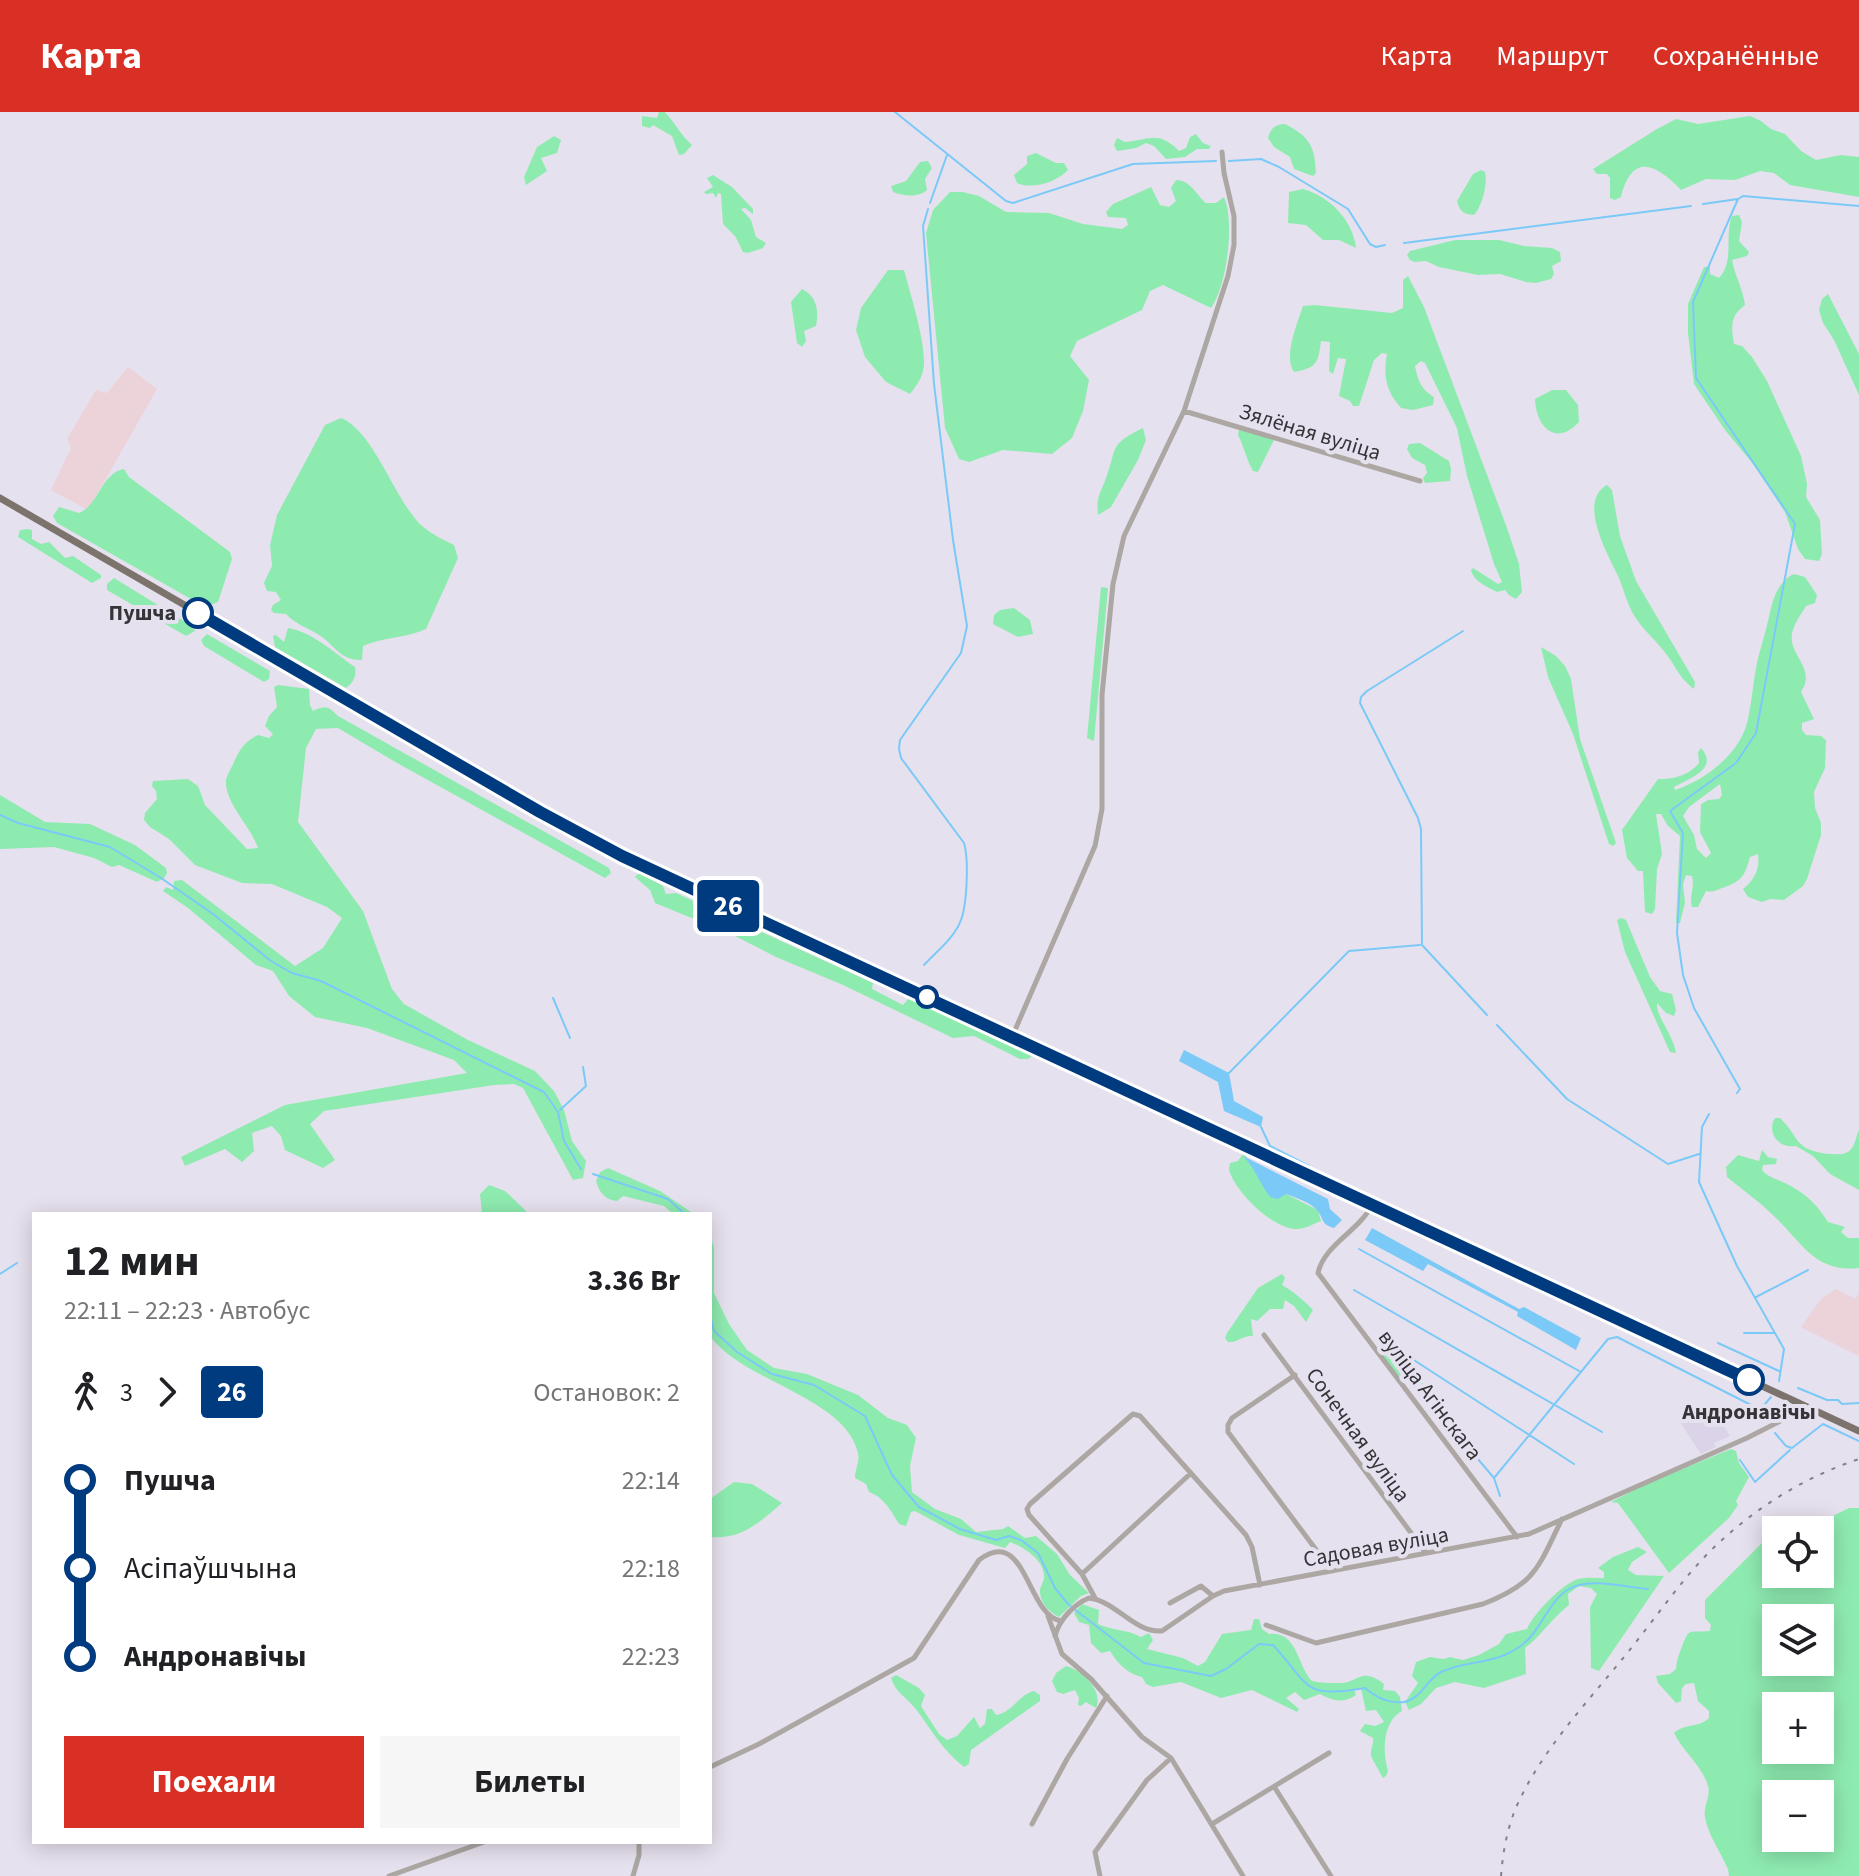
<!DOCTYPE html>
<html lang="ru">
<head>
<meta charset="utf-8">
<style>
	:root { --surface:#fff; --page:#f6f6f6; --text:#202124; --muted:#757577; --accent:#d93025 }
	body { margin:0; font-family:"Source Sans 3",sans-serif; background:var(--page); color:var(--text); height:100vh; display:flex; flex-direction:column; font-size:30px; white-space:nowrap }
	* { box-sizing:border-box; margin:0 }
	p { font-size:26px; color:var(--muted) }
	.icon { flex:none; width:44px; height:44px; fill:none; stroke:currentColor; stroke-width:2; stroke-linecap:round; stroke-linejoin:round }
	.map { position:relative; flex:1; overflow:hidden }
	.side { position:absolute; left:32px; top:1100px; width:680px; height:632px; display:flex; flex-direction:column; background:var(--surface); border-radius:0px; box-shadow:0 4px 20px #0003 }
	.side>* { flex:none }
	.badge { padding:0 16px; border-radius:6px; font-size:28px; line-height:52px }
	.tools { position:absolute; left:1762px; top:1404px; display:grid; gap:16px }
	.tools a { display:grid; place-items:center; width:72px; height:72px; border-radius:0px; background:var(--surface); box-shadow:0 4px 20px #0003; font-size:40px }
	.map>.badge { position:absolute; translate:-50% -50%; box-shadow:0 0 0 4px #fff }
	.legs { display:flex; align-items:center; gap:12px; height:88px; padding:0 32px; font-size:26px }
	.legs p { margin-inline-start:auto }
	.summary { display:flex; align-items:center; justify-content:space-between; height:136px; padding:0 32px }
	h1 { font-size:44px; font-weight:700; line-height:60px }
	.primary-button { display:flex; gap:16px; margin-top:auto; padding:16px 32px }
	.primary-button a { flex:1; height:92px; border-radius:0px; background:var(--accent); color:#fff; font-size:32px; font-weight:700; line-height:92px; text-align:center }
	.primary-button a+a { background:var(--page); color:var(--text) }
	ul { padding:0 32px; list-style:none }
	li { display:flex; align-items:center; gap:28px; height:88px; font-size:30px }
	li i { display:grid; place-items:center; width:12px; height:100%; margin:0 10px; background:currentColor }
	li i::after { content:''; width:20px; height:20px; margin:-10px; border:6px solid; border-radius:50%; background:var(--surface) }
	li p { margin-inline-start:auto }
	li:first-child i { background:linear-gradient(#0000 50%,currentColor 0) }
	li:last-child i { background:linear-gradient(currentColor 50%,#0000 0) }
	header { display:flex; align-items:center; gap:48px; box-sizing:border-box; height:112px; padding:0 40px; background:var(--accent); color:#fff }
	header strong { font-size:38px }
	nav { display:flex; gap:44px; margin-inline-start:auto; font-size:28px }
	.map>svg:first-child { display:block }
</style>
</head>
<body>
<header>
<strong>Карта</strong>
<nav><a>Карта</a><a>Маршрут</a><a>Сохранённые</a></nav>
</header>
<div class="map">
<svg width="1859" height="1764" viewBox="0 0 1859 1764">
	<rect width="100%" height="100%" fill="#e6e1ee"/>
	<path fill="#dbd3e7" d="M1702,1298L1707,1305L1722,1311L1730,1324L1714,1331L1716,1335L1701,1342L1680,1310Z"/>
	<path fill="#ecd2d9" d="M128,255L157,277L88,398L51,378L71,336L67,327L96,278L107,281Z
		M1836,1177L1855,1187L1859,1181V1244L1801,1215L1821,1187Z"/>
	<path fill="#8eebb0" fill-rule="evenodd" d="M659,0H665C676,12 680,22 692,33L684,42L679,43L672,24L653,13L650,16L642,14V4L657,6Z
		M1750,4L1761,9L1771,17L1785,22L1801,39L1816,48L1841,43L1859,45V85L1790,73L1774,61L1760,59L1735,68L1706,67L1681,78C1655,51 1632,41 1621,85L1615,88L1610,86V66L1607,62H1597L1593,57L1657,17L1676,7L1698,12Z
		M1285,12C1309,24 1315,34 1316,61L1313,64L1294,57L1290,45L1274,35L1268,26C1271,16 1274,13 1285,12Z
		M1196,22L1203,31L1211,34L1209,37H1197L1185,45L1166,47L1154,34L1146,31L1136,36L1117,39L1114,33L1117,26L1125,30C1150,28 1158,18 1179,39L1186,36L1190,25Z
		M554,24L561,28L557,41L541,46L547,59L526,73L524,65L537,35Z
		M1036,41L1056,51H1064L1068,58C1057,70 1032,78 1017,71L1014,63L1027,52V44Z
		M928,49L932,56L925,67L927,78C918,86 904,84 893,80L891,74L906,69L920,50Z
		M1481,58L1485,60C1488,72 1482,95 1474,103C1463,102 1460,100 1457,89L1473,62Z
		M713,63L732,75L753,97V102L745,96L741,97L751,108L756,125L766,131L763,136L748,141L743,140L735,124L723,112L721,82L718,81L716,86L713,81L706,82L704,80L713,75L707,66Z
		M1176,68C1191,68 1196,83 1206,91H1216L1224,85C1235,110 1227,174 1211,196L1163,173L1150,179L1142,198L1077,229L1070,244L1089,268L1083,299L1072,326L1052,342L1003,338L969,350L959,347L945,316L926,121L933,98L950,80H963L979,84L1006,100L1049,101L1083,112L1122,117L1128,113L1126,106L1108,105L1106,100L1113,92L1151,75L1160,93L1169,95L1176,89L1171,76Z
		M1303,77C1329,84 1353,108 1356,136L1339,128H1323L1306,113L1288,111L1289,80Z
		M1739,103L1742,110L1739,129L1749,140L1747,144L1732,148C1735,164 1743,177 1745,193C1730,204 1731,214 1734,232L1742,234L1752,245L1767,269L1801,344L1807,372L1806,385L1820,408L1822,442L1819,449L1805,447L1798,437L1785,400L1753,352L1725,318L1694,272L1688,221V192L1704,155H1710V162L1719,166C1735,148 1724,125 1732,104Z
		M1455,128H1499L1524,134L1552,136L1560,140L1561,149L1552,154L1554,162L1551,167L1536,171L1526,170L1500,162L1478,163L1439,155L1426,149L1415,150L1410,148L1407,143L1410,139Z
		M888,158H904C911,184 925,228 924,253C923,265 917,273 910,282L886,270L865,245L856,218L861,196Z
		M1408,164L1424,195L1507,416L1519,452L1522,480L1516,487L1509,483L1505,478L1497,480C1486,474 1474,470 1471,458L1473,456L1498,472L1502,470L1494,452L1467,364L1457,316L1425,251L1421,249L1415,254C1418,269 1421,277 1434,285L1433,293L1413,298L1401,296C1386,279 1383,264 1387,242L1382,241L1374,248L1359,294H1353L1350,289L1339,284L1346,247L1338,246L1333,262L1329,259L1330,230L1321,229C1318,251 1317,256 1294,260C1283,245 1297,212 1303,194L1315,193L1392,201L1403,196V168Z
		M802,177C817,184 819,199 816,214L804,219L806,229L802,235L797,231L791,190Z
		M1828,182L1859,242V283L1834,228L1823,211L1819,198L1822,187Z
		M1552,278H1566L1578,293L1579,310C1556,335 1536,315 1535,287Z
		M341,306C375,320 394,388 422,414C432,422 443,428 454,433L458,446L426,517C406,526 384,525 363,534L362,548C340,549 334,532 319,523C307,515 296,513 286,502L274,501L271,498L273,493L281,488L276,480L267,479L264,471L272,454L270,433L277,403L325,313Z
		M1143,316L1146,328L1138,348L1111,395L1098,403C1096,384 1100,383 1106,366C1118,335 1108,333 1143,316Z
		M1239,317L1274,328L1258,360L1253,359C1247,349 1244,335 1238,323Z
		M1420,331L1449,349L1451,357L1450,369L1425,371L1423,366L1427,361L1425,353L1412,346L1407,337L1409,332Z
		M124,357L129,365L230,440L232,447L218,490L205,495L57,411L53,404L59,395L79,401C99,393 101,361 124,357Z
		M1607,373L1612,378L1620,424L1636,469L1695,570L1694,577C1678,564 1678,558 1667,543C1657,529 1644,519 1635,505C1627,493 1624,477 1618,464C1608,443 1577,389 1607,373Z
		M27,417L32,418V427L41,432L49,430L65,446L73,444L101,463V466L92,471L18,425L20,418Z
		M1794,462L1805,465L1817,483L1815,491L1806,494C1802,501 1795,510 1793,518C1785,542 1818,555 1801,580L1814,607L1802,611V618L1806,623L1821,624L1826,628L1825,656L1814,680L1815,696L1821,711V723L1807,767L1803,774L1784,788L1770,787L1762,790L1748,785L1743,777C1755,767 1760,757 1758,742L1750,745C1745,763 1743,768 1725,775C1717,777 1715,781 1706,779L1698,795H1692C1689,784 1695,775 1692,764L1686,763L1683,772L1685,791L1680,811H1676L1680,724L1668,714L1661,702H1656L1662,742L1657,757L1655,797L1652,802L1645,800L1643,759H1638L1627,746L1622,718L1658,667C1672,667 1687,665 1699,651L1698,640L1701,636C1720,657 1688,667 1674,675L1675,678C1707,667 1741,641 1748,607C1752,589 1753,570 1757,551C1760,537 1765,523 1768,509C1772,491 1776,470 1794,462ZM1720,672L1722,683L1719,687L1708,688L1701,692L1700,720L1711,741L1706,746L1697,737L1694,723L1683,704L1689,695Z
		M114,466L192,514L195,519L186,524L107,478V472Z
		M1101,475L1108,476L1094,629L1087,626Z
		M1014,496L1030,508L1033,522L1018,525L993,512L994,503L1000,498Z
		M288,516C313,520 334,541 355,555C357,564 353,571 346,576L275,535L273,524L276,523L284,530Z
		M207,522L270,559L269,567L264,570L204,534L201,528Z
		M1541,535L1556,544L1565,554L1571,567L1580,627L1616,731L1613,734L1609,732L1573,622L1548,565Z
		M278,573L309,577L310,593L313,599C326,593 328,594 338,604L609,756L611,761L605,766L397,651L338,616L316,617L306,636L298,710L363,799L392,877L404,892L468,928L535,959L554,979L564,998L572,1029L586,1049L583,1066L573,1068L523,976L514,972L494,973L324,999L310,1012L335,1048L323,1056L285,1038L281,1024L272,1014L252,1021L254,1039L242,1050L225,1037L185,1054L181,1045L285,993L467,961L454,948L367,916L315,905L289,884L273,859L256,853L188,796L163,779L166,775L173,778L174,769L182,768L295,854L323,836L342,806L327,795L272,772L242,771L195,753L169,727L150,715L144,708L145,701L157,687L156,679L152,674L153,669L188,667L198,674L205,693L247,737L258,736C251,715 224,690 226,668C227,663 232,655 234,650C239,638 246,628 258,623L269,626L273,622L265,614L269,604L277,595L274,575Z
		M0,683L45,710L90,712L135,733L166,756L167,761L164,766L157,770L119,753L112,755L94,746L54,735L0,737Z
		M639,761L663,774L666,782L676,781L873,871L872,877L903,893L909,886L1032,944L1028,947H1020L974,924L953,926L843,873L776,845L733,823L655,791L650,778L635,765Z
		M1621,806L1626,808L1650,865L1660,879L1672,882L1676,898L1674,904L1666,901L1657,891C1656,905 1673,922 1676,941L1670,940L1625,840L1617,808Z
		M1775,1006H1780C1800,1025 1793,1038 1829,1042C1838,1042 1846,1044 1852,1036C1856,1030 1856,1024 1859,1018V1078L1830,1062L1813,1044L1796,1034C1779,1037 1766,1021 1775,1006Z
		M1762,1038L1768,1045L1777,1047L1776,1052L1763,1053L1762,1058C1768,1065 1776,1067 1785,1071C1805,1081 1816,1091 1828,1110L1845,1115L1841,1120L1848,1126H1859V1156C1816,1161 1802,1131 1776,1106C1761,1091 1743,1078 1727,1065L1726,1055L1738,1043L1759,1049Z
		M1244,1040L1247,1046L1244,1045C1251,1051 1264,1070 1266,1079L1286,1082L1318,1098L1321,1109C1313,1112 1305,1117 1297,1117C1273,1117 1236,1081 1229,1058L1230,1051L1238,1049Z
		M608,1056L660,1079L694,1102H673L664,1094L623,1084L617,1089C605,1088 599,1080 596,1069L600,1060Z
		M489,1073L505,1079L526,1099L524,1102H482L480,1082Z
		M710,1122L714,1136V1181L729,1212L747,1238L774,1256L807,1262L858,1283L888,1306L907,1313L916,1326L910,1354L912,1380L935,1397L961,1407L976,1420L1003,1417L1008,1414L1025,1426L1036,1424L1057,1442L1070,1463L1089,1481L1081,1484L1059,1505C1050,1501 1041,1492 1040,1481C1039,1475 1045,1469 1044,1463C1043,1447 1022,1434 1010,1430L1005,1436L959,1423L915,1399L911,1400L906,1414L899,1412C891,1399 884,1385 869,1380L866,1372L855,1366C855,1357 860,1350 858,1341C845,1285 743,1270 710,1224Z
		M1282,1162L1285,1166L1282,1173C1290,1177 1306,1190 1313,1198L1306,1210L1294,1194L1285,1188L1283,1197H1270L1257,1209L1251,1207L1253,1224C1243,1223 1237,1231 1228,1230L1225,1226L1227,1221L1258,1176Z
		M1380,1233C1403,1241 1421,1253 1425,1279L1420,1284L1415,1280L1417,1277L1414,1273C1398,1268 1387,1250 1377,1237Z
		M1731,1337L1736,1339L1739,1351L1749,1365L1736,1389L1738,1393L1729,1406L1669,1461L1618,1391L1611,1390L1646,1372Z
		M734,1370L752,1372L782,1391C760,1410 741,1428 710,1425V1387Z
		M1849,1396H1859V1764H1729L1728,1757C1721,1741 1708,1723 1705,1705C1703,1695 1711,1684 1708,1674C1702,1653 1683,1640 1674,1621C1685,1611 1699,1616 1709,1606V1599L1698,1589L1694,1571L1686,1572L1682,1576L1681,1589L1676,1591L1658,1571L1656,1564L1670,1562L1676,1557C1677,1548 1678,1545 1681,1537C1690,1514 1687,1521 1710,1519L1711,1513L1705,1506V1488L1774,1419L1776,1418V1462H1820V1418H1776L1785,1414L1804,1418ZM1776,1506H1820V1550H1776ZM1820,1594V1638H1776V1594ZM1820,1682V1726H1776V1682Z
		M1638,1435L1647,1440L1632,1450L1628,1458L1636,1463L1664,1464L1599,1559L1591,1556L1590,1495L1597,1482L1591,1476L1579,1474L1568,1482L1569,1493C1552,1506 1542,1523 1525,1536L1526,1562L1484,1576L1455,1570L1436,1576L1421,1592L1409,1598L1405,1590L1418,1571L1412,1564L1416,1550L1430,1545L1444,1547L1450,1545L1463,1548L1479,1543L1499,1532L1506,1522L1527,1517C1534,1501 1561,1473 1578,1467C1586,1465 1596,1466 1604,1466V1460L1598,1456L1613,1445Z
		M1082,1492L1099,1498L1098,1512C1113,1519 1127,1517 1141,1525L1149,1521L1153,1528L1147,1537L1183,1546L1198,1554L1205,1550L1222,1522L1251,1518L1254,1507H1259L1262,1517L1269,1522C1298,1519 1297,1554 1312,1569C1321,1571 1331,1571 1340,1571C1358,1571 1361,1554 1384,1572L1383,1578L1395,1579L1400,1585L1402,1599C1383,1609 1382,1640 1388,1659L1386,1664L1383,1666C1381,1662 1371,1645 1371,1644C1370,1638 1374,1632 1373,1626L1360,1619L1365,1612L1375,1614L1384,1610L1376,1598L1366,1599L1361,1577H1354L1356,1583C1343,1592 1333,1589 1320,1582L1304,1588L1295,1580L1286,1586L1299,1597L1297,1600L1252,1578L1221,1586L1181,1570L1153,1575L1146,1572L1142,1565C1128,1562 1118,1552 1110,1539L1101,1541L1091,1531L1089,1513L1079,1510L1074,1501Z
		M1066,1554C1083,1558 1104,1580 1096,1596L1086,1590L1081,1594L1078,1593L1079,1586L1075,1578L1063,1582L1057,1580L1052,1569L1056,1561Z
		M896,1563L919,1576L925,1583L921,1594L939,1622L947,1628L957,1624L974,1605L980,1616L985,1612L987,1597H992L996,1603C1013,1600 1018,1583 1034,1579L1040,1583V1589L971,1638L969,1652L964,1655C942,1638 931,1617 915,1596C906,1585 895,1580 891,1566Z"/>
	<path fill="#7bc9f7" d="M1184,938L1229,961L1234,989L1263,1005L1261,1015L1224,999L1218,970L1179,949Z
		M1243,1044L1328,1087L1330,1097L1342,1108L1334,1116C1320,1112 1324,1106 1317,1098C1310,1090 1296,1086 1286,1082L1278,1087L1270,1085C1260,1072 1255,1056 1243,1044Z
		M1372,1116L1519,1197L1524,1195L1581,1226L1576,1238L1517,1204L1518,1200L1428,1152L1423,1159L1365,1128Z"/>
	<g fill="none" stroke-linecap="round" stroke-linejoin="round">
		<path stroke="#7bc9f7" stroke-width="2" d="M895,0L1006,89L1013,91L1133,52L1216,49
			M1229,49L1261,47L1279,55L1348,97L1370,132L1376,135L1385,133
			M930,91L947,43
			M1703,92L1738,87L1743,84L1859,94
			M1404,131L1691,94
			M1463,519L1367,579L1361,585L1360,591L1418,706L1421,717L1422,833L1487,903
			M0,703L18,711L110,735L161,766L213,802L271,849L292,861L321,869L544,980L558,1000L564,1029L581,1057
			M924,853C937,839 955,825 961,808C967,792 969,747 964,731L901,646L899,637L900,628L961,541L967,514L953,428L934,272L923,114L928,97
			M553,886L570,926
			M1497,913L1567,987L1668,1052L1699,1042
			M1229,961L1349,839L1420,833
			M1737,981L1740,977L1694,896L1683,863L1677,821L1683,721L1670,699L1736,651L1756,621L1795,412L1696,266L1693,190L1738,87
			M560,998L586,974L583,955
			M1709,1002L1702,1015L1699,1070L1737,1154L1784,1237L1779,1269
			M1261,1015L1270,1034L1309,1054
			M593,1062L668,1087L685,1102
			M1359,1137L1581,1260
			M0,1162L17,1151
			M1354,1178L1602,1320
			M1756,1185L1808,1158
			M710,1204L714,1219L737,1240L772,1262L814,1273L865,1304L892,1363L919,1395L960,1417L996,1428L1009,1424L1021,1428L1038,1441L1055,1476L1069,1493L1144,1551L1211,1564L1226,1557L1259,1532L1273,1533C1311,1574 1301,1587 1365,1576C1376,1585 1388,1592 1404,1590C1421,1587 1427,1567 1441,1560C1469,1547 1494,1554 1522,1533C1541,1519 1548,1489 1569,1477C1589,1465 1625,1475 1648,1477
			M1744,1221H1774
			M1380,1226L1574,1352
			M1718,1231L1779,1259
			M1798,1276L1827,1288H1838L1842,1292L1859,1291
			M1759,1299L1771,1285
			M1455,1320L1494,1366L1500,1384
			M1775,1321L1786,1334L1792,1336L1823,1312L1859,1329
			M1740,1348L1755,1370L1790,1338
			M1494,1366L1608,1227L1617,1225L1753,1294L1766,1310"/>
		<path stroke="#aca7a3" stroke-width="5" d="M1184,299L1420,369
			M1012,925L1095,734L1102,697V583L1113,472L1124,424L1184,299L1228,164L1234,133V104L1224,61L1222,40
			M1372,1093C1359,1119 1324,1133 1318,1161L1517,1425
			M1264,1223L1426,1441
			M1295,1263L1232,1306L1228,1313V1320L1332,1459
			M1082,1462L1029,1403L1027,1397L1030,1392L1133,1302L1140,1304L1246,1423L1252,1435L1260,1473
			M1095,1486L1082,1462L1190,1362
			M1170,1491L1201,1474L1213,1484
			M1048,1504L1062,1542L1091,1567L1142,1625L1171,1646L1243,1764
			M1266,1513L1316,1531L1483,1492C1537,1471 1538,1455 1562,1407
			M1055,1524C1059,1508 1074,1492 1089,1486C1116,1489 1134,1521 1162,1519L1213,1484L1224,1479L1529,1422L1747,1326L1808,1295
			M710,1655L759,1632L914,1546L979,1448C1026,1412 1027,1504 1061,1509
			M1275,1676L1331,1764
			M1032,1712L1067,1647L1107,1584
			M1212,1712L1329,1641
			M389,1764L484,1730
			M633,1764L639,1743V1730
			M1100,1764L1095,1740L1147,1668L1171,1646"/>
		<path stroke="#7d736d" stroke-width="7" d="M0,386L560,711L622,744L1859,1319"/>
		<path stroke="#848189" stroke-width="2" stroke-dasharray="4 8" stroke-linecap="butt" d="M1501,1764C1503,1738 1508,1711 1520,1687C1547,1631 1594,1583 1632,1535C1661,1499 1688,1458 1723,1427C1763,1391 1808,1364 1859,1347"/>
	</g>
	<g fill="none" stroke-linecap="round" stroke-linejoin="round">
		<g stroke="#fff" stroke-width="18">
			<path id="line-1" d="M198,501L540,700L622,744L1749,1268"/>
		</g>
		<use href="#line-1" stroke="#003b80" stroke-width="12"/>
	</g>
	<g fill="#fff" stroke="#003b80" stroke-width="4">
		<circle cx="198" cy="501" r="14"/>
		<circle cx="927" cy="885" r="10"/>
		<circle cx="1749" cy="1268" r="14"/>
	</g>
	<g text-anchor="middle" dominant-baseline="central" stroke-width="8" stroke-linejoin="round" paint-order="stroke">
		<g font-size="22" fill="#363439" stroke="#e6e1ee">
			<text transform="translate(1310 320) rotate(17)">Зялёная вуліца</text>
			<text transform="translate(1430 1283) rotate(53)">вуліца Агінскага</text>
			<text transform="translate(1358 1323) rotate(54)">Сонечная вуліца</text>
			<text transform="translate(1376 1435) rotate(-10)">Садовая вуліца</text>
		</g>
		<g font-size="22" font-weight="bold" fill="#363439" stroke="#e6e1ee" text-anchor="end">
			<text x="176" y="501">Пушча</text>
			<text x="1749" y="1300" text-anchor="middle">Андронавічы</text>
		</g>
	</g>
</svg>
<div class="tools">
<a><svg class="icon" aria-label="locate" viewBox="0 0 24 24"><circle cx="12" cy="12" r="6"/><path d="M12 2v4M12 18v4M2 12h4M18 12h4"/></svg></a>
<a><svg class="icon" aria-label="layers" viewBox="0 0 24 24"><path d="M12 4l9 5-9 5-9-5zM3 14l9 5 9-5"/></svg></a>
<a>+</a>
<a>−</a>
</div>
<b class="badge" style="left:728px;top:794px;background:#003b80;color:#fff">26</b>
<section class="side">
<div class="summary"><div><h1>12 мин</h1><p>22:11 – 22:23 · Автобус</p></div><b>3.36 Br</b></div>
<div class="legs"><svg class="icon" aria-label="walk" viewBox="0 0 24 24"><circle cx="13" cy="4" r="2"/><path d="M13 8l-2 6 4 7M11 14l-3 7M7 12l3-4h3l4 4"/></svg>3<svg class="icon" aria-label="forward" viewBox="0 0 24 24"><path d="M9 5l7 7-7 7"/></svg><b class="badge" style="background:#003b80;color:#fff">26</b><p>Остановок: 2</p></div>
<ul>
<li><i style="color:#003b80"></i><b>Пушча</b><p>22:14</p></li>
<li><i style="color:#003b80"></i><span>Асіпаўшчына</span><p>22:18</p></li>
<li><i style="color:#003b80"></i><b>Андронавічы</b><p>22:23</p></li>
</ul>
<div class="primary-button"><a>Поехали</a><a>Билеты</a></div>
</section>
</div>
</body>
</html>
